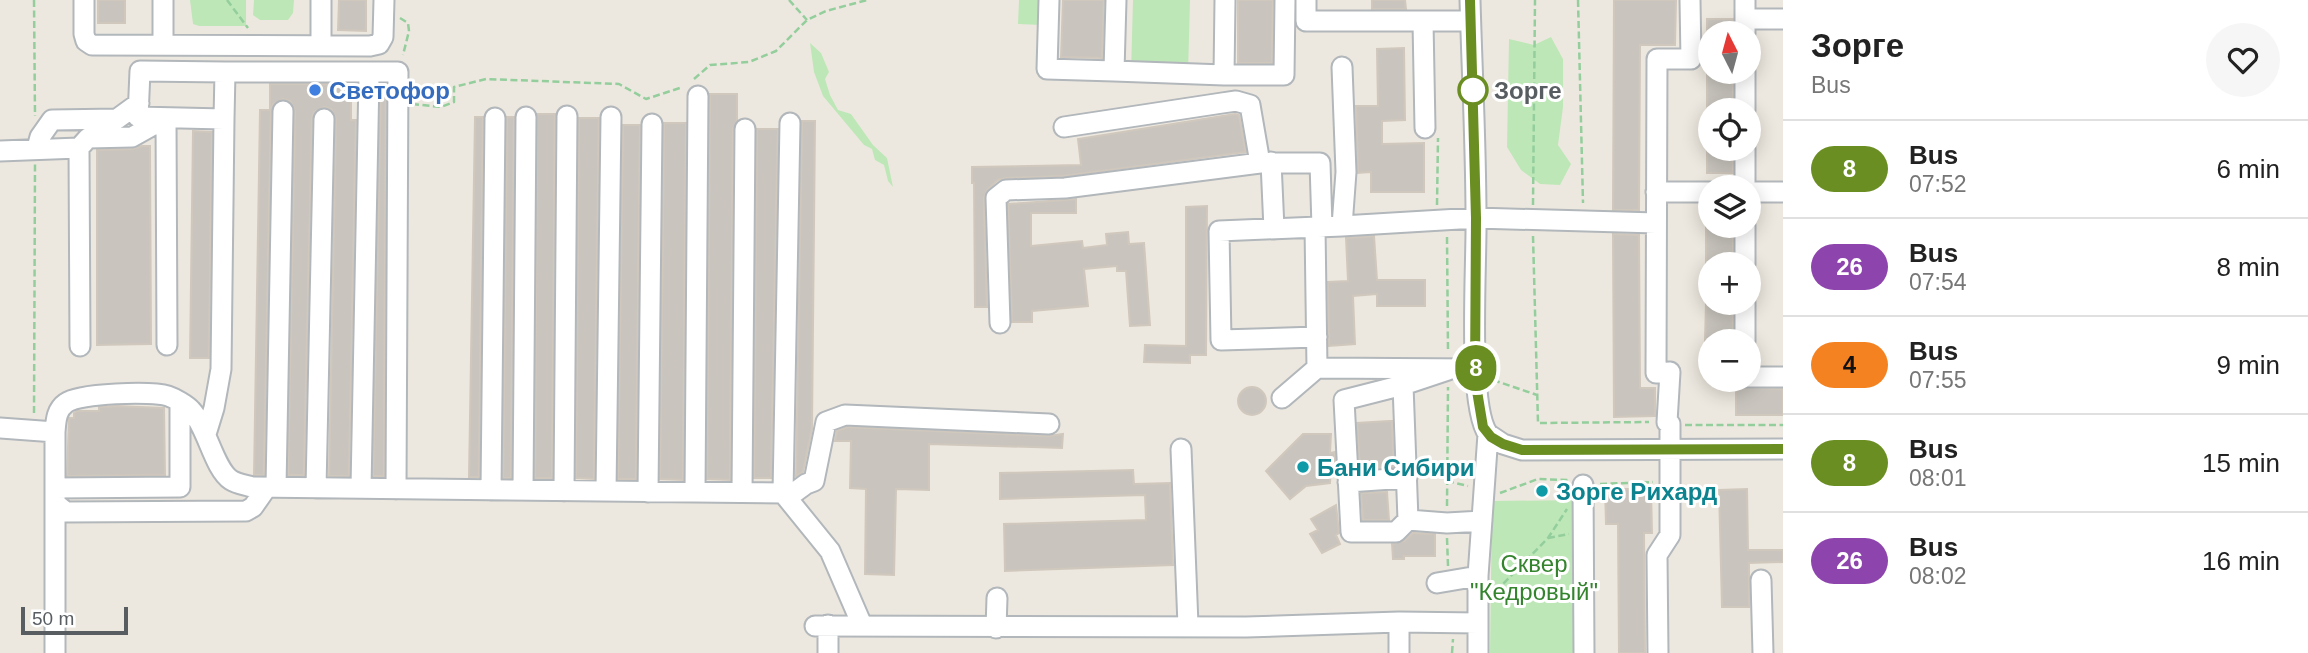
<!DOCTYPE html>
<html lang="en">
<head>
<meta charset="utf-8">
<style>
	:root { --surface:#fff; --page:#f6f6f6; --text:#222; --muted:#767676; --line:#e0e0e0 }
	body { margin:0; font-family:Arial,sans-serif; background:var(--page); color:var(--text); height:100vh; display:flex; flex-direction:column; font-size:26px; white-space:nowrap }
	* { box-sizing:border-box; margin:0 }
	p { font-size:23px; color:var(--muted) }
	.icon { flex:none; width:38px; height:38px; fill:none; stroke:currentColor; stroke-width:2; stroke-linecap:round; stroke-linejoin:round }
	.map { position:relative; flex:1; overflow:hidden }
	.sheet { display:flex; flex-direction:column; background:var(--surface); width:525px }
	.sheet>* { flex:none }
	.badge { padding:0 14px; border-radius:23px; font-size:24px; line-height:46px }
	.needle { width:46px; rotate:354deg }
	.controls { position:absolute; left:1698px; top:21px; display:grid; gap:14px }
	.controls a { display:grid; place-items:center; width:63px; height:63px; border-radius:50%; background:var(--surface); box-shadow:0 4px 18px #0003; font-size:35px }
	.scale { position:absolute; left:21px; bottom:18px; width:107px; box-sizing:border-box; padding-left:7px; border:4px solid #585d61; border-top:0; font-size:19px; line-height:24px; white-space:nowrap; color:#585d61; -webkit-text-stroke:5px #fff; paint-order:stroke }
	.map>.badge { position:absolute; translate:-50% -50%; box-shadow:0 0 0 4px #fff }
	.round { display:grid; place-items:center; flex:none; width:74px; height:74px; border-radius:37px; background:var(--page) }
	.summary { display:flex; align-items:center; justify-content:space-between; height:119px; padding:0 28px }
	h1 { font-size:33px; font-weight:700; line-height:52px }
	ul { padding:0; list-style:none }
	li { display:flex; align-items:center; gap:21px; height:98px; padding:0 28px; border-top:2px solid var(--line) }
	li div { flex:1 }
	li b { display:block; font-size:26px }
	li em { font-style:normal }
	li .badge { min-width:77px; font-weight:700; text-align:center }
	main { display:flex; flex:1; min-height:0 }
	.map>svg:first-child { display:block }
</style>
</head>
<body>
<main>
<div class="map">
<svg width="1783" height="653" viewBox="0 0 1783 653">
	<rect width="100%" height="100%" fill="#ede8df"/>
	<path fill="#bee7b8" d="M190,0H246V26H199L193,24Z
		M254,0H294L293,13L288,20H260L253,15Z
		M1019,0H1042L1041,25L1018,24Z
		M1133,0H1190L1188,74L1131,72Z
		M1551,37L1563,59V107L1558,145L1571,164L1560,185L1540,184L1521,170L1507,147L1509,39L1534,45Z
		M810,43L821,53L829,72L825,79L830,95L838,110L851,114L873,145L887,158L893,187L888,181L884,165L875,160L872,149L864,145L823,96L814,72Z
		M1578,500L1577,653H1490L1492,501Z"/>
	<path fill="#c9c5be" stroke="#d1c8bd" stroke-width="2" d="M98,0H125V23H98Z
		M339,0H366V31L338,30Z
		M1063,0H1104L1102,58L1061,57Z
		M1238,0H1273L1272,63H1238Z
		M1372,0H1405L1406,9H1372Z
		M1614,0H1676L1675,45H1640L1639,210H1613Z
		M1707,19H1733V33H1707Z
		M1404,48L1405,120L1382,121V144L1424,143V192H1371V172L1358,173L1356,106H1378L1377,49Z
		M1707,72H1733V110H1707Z
		M270,84H357L356,96H351V120H356L349,476H329L336,119L331,109L324,107L314,112L312,119L304,475H288L295,111L290,101L283,99L273,104L271,111L264,475H254L260,110H270Z
		M381,84H386L384,476H373Z
		M710,94H737V121L733,129L730,480L707,479Z
		M537,114H555L552,478H535Z
		M1235,114L1239,115L1246,152L1064,176L1006,178L998,180L988,189L984,198L987,307H975L974,183H972V167L1081,165L1078,139Z
		M475,117H483L479,477H469Z
		M507,117H514L511,478H503Z
		M579,118H599L594,479L576,478Z
		M802,121H815L812,429L803,472L796,476Z
		M664,123H686L683,480L660,479Z
		M623,125H640L636,479H618Z
		M757,129H778L771,478H754Z
		M193,131L212,132L209,358H190Z
		M142,146H150L151,344L97,345V150L132,149Z
		M1707,149H1733V173H1707Z
		M1076,199V213H1031V246L1082,241L1083,248L1107,245L1106,234L1128,232L1129,244L1144,243L1150,325L1130,326L1126,271H1117V266L1084,269L1088,306L1032,311V322H1012L1008,204Z
		M1207,206L1206,355H1190V363L1144,362L1145,345L1186,346V207Z
		M1706,226H1733V264H1706Z
		M1613,234L1639,235L1640,388H1655V416L1614,417Z
		M1374,236L1377,280H1425V306H1377V294L1353,296L1355,344L1329,346L1328,282L1348,281L1346,238Z
		M1706,303H1733V341H1705Z
		M1238 401a14 14 0 1 1 28 0a14 14 0 1 1-28 0Z
		M1736,387L1783,389V415H1736Z
		M117,406L164,408L165,475L67,476L69,418H74V413L77,411H99V407Z
		M1389,421H1392L1394,467L1360,469L1357,423Z
		M847,427L1048,436L1063,434L1062,448L929,444V490L896,489L894,575L865,574L866,489L850,488L851,441H835L837,431Z
		M1303,434H1331L1330,453L1335,452V467H1331L1330,483L1306,486L1290,499L1266,471Z
		M1133,470L1134,484L1170,483L1173,565L1005,571L1004,524L1146,520L1145,495L1000,499V473Z
		M1605,489H1651L1652,533H1644L1645,653H1619L1618,524H1606Z
		M1747,489L1748,550H1783V562L1749,563V607H1722L1719,490Z
		M1387,492L1389,520H1363L1361,493Z
		M1336,505L1339,533L1336,535L1340,544L1322,553L1310,534L1318,530L1311,519Z
		M1413,533L1435,534V556H1404V559H1393L1392,544L1404,541Z"/>
	<g fill="none" stroke-linecap="round" stroke-linejoin="round">
		<g stroke="#b2b7bb" stroke-width="23">
			<path id="minor" d="M84,0V34L86,41L92,45L370,46L379,44L383,37L384,0
				M163,0V45
				M1049,0L1047,69L1114,71L1116,0
				M1225,0L1224,75H1284L1285,0
				M1306,0V21H1470
				M1470,0C1472,73 1476,145 1476,218C1477,261 1467,405 1488,434L1478,576V653
				M1745,0V33
				M1745,19H1783
				M1423,22L1425,128
				M321,46V0
				M1114,71L1224,75
				M225,72H398L396,489
				M1745,110V72
				M1064,127L1222,103L1236,101L1250,105L1260,163H1320L1322,227
				M37,148L40,137L52,120L117,119L139,103
				M79,148L80,346
				M0,151L79,148L88,138L132,137L166,118L167,345
				M1271,162L1274,229
				M1745,187V149
				M1656,192H1710
				M1748,192H1783
				M1342,226L1346,172L1342,67
				M1315,227L1317,368
				M1745,264V226
				M1000,323L996,198L1006,190L1065,188L1260,163
				M1317,337L1221,340L1219,231L1342,226L1476,218L1656,223
				M1745,341V303
				M1748,377H1783
				M1403,385L1408,520L1447,523L1482,521
				M1282,398L1317,368L1476,369
				M0,428L55,432
				M206,434L214,408L221,369L224,119L138,117L140,71L225,72L224,119
				M1488,434L1503,444L1522,450L1783,449
				M1181,449L1188,625
				M1348,482L1407,478
				M1583,485L1584,653
				M276,487L283,111
				M55,488L180,487V403
				M316,488L324,119
				M361,488L369,76
				M491,490L495,118
				M523,490L526,117
				M564,491L567,116
				M606,491L611,117
				M648,492L652,124
				M695,492L698,96
				M742,492L745,129
				M783,493L790,123
				M787,498L806,484L814,481L826,422L845,415L1049,424
				M55,503L66,512L246,511L253,507L267,487
				M1408,520L1396,532H1351L1344,400L1403,385L1448,370
				M1761,580L1763,653
				M1437,583L1478,576
				M1399,622V653
				M828,625V653
				M815,626L1246,627L1399,622L1478,623
				M996,628L997,598
				M55,653V432C56,421 56,410 66,403C79,393 152,391 168,396C174,398 187,405 191,410C207,427 214,469 231,480C237,484 246,485 252,487L783,493L830,551L862,625
				M1658,653L1657,555L1670,535V424L1667,422L1670,372L1656,373L1657,59H1691L1690,0"/>
		</g>
		<path stroke="#93ce9c" stroke-width="2.5" stroke-dasharray="7 3.5" stroke-linecap="butt" d="M34,0L35,116
			M227,0L248,28
			M789,0L807,20
			M1578,0L1583,203
			M400,18L408,23L409,31L403,55
			M694,79L710,65L749,62L776,51L807,20L826,11L867,0
			M412,104L441,107L454,102V87L486,79L619,84L646,99L683,87
			M1437,205L1438,138
			M1533,205L1535,0
			M1533,236L1538,423L1649,422
			M1447,237L1448,352
			M1493,380L1537,395
			M34,413L35,164
			M1685,425H1783
			M1447,481L1468,486
			M1600,484L1653,482
			M1500,493L1538,479L1568,480
			M1447,506L1448,387
			M1447,538L1448,566
			M1548,538L1569,534
			M1496,591L1548,538L1567,509
			M1452,653L1453,639"/>
		<use href="#minor" stroke="#fff" stroke-width="19"/>
	</g>
	<g fill="none" stroke-linecap="round" stroke-linejoin="round">
		<g stroke="#fff" stroke-width="16">
			<path id="line" d="M1470,0L1476,218L1475,379L1483,427L1491,437L1503,444L1522,450L1783,449"/>
		</g>
		<use href="#line" stroke="#6b8e23" stroke-width="10"/>
	</g>
	<circle fill="#3f7fe0" stroke="#fff" stroke-width="2.5" cx="315" cy="90" r="7"/>
	<circle fill="#fff" stroke="#6b8e23" stroke-width="3.5" cx="1473" cy="90" r="14"/>
	<g fill="#0f9aa8" stroke="#fff" stroke-width="2.5">
		<circle cx="1303" cy="467" r="7"/>
		<circle cx="1542" cy="491" r="7"/>
	</g>
	<g text-anchor="middle" dominant-baseline="central" stroke-width="6" stroke-linejoin="round" paint-order="stroke">
		<g font-size="24" font-weight="bold" fill="#366cbe" stroke="#fff" text-anchor="start">
			<text x="329" y="90">Светофор</text>
		</g>
		<g font-size="24" font-weight="bold" fill="#585d61" stroke="#fff" text-anchor="start">
			<text x="1494" y="90">Зорге</text>
		</g>
		<g font-size="24" font-weight="bold" fill="#0d838f" stroke="#fff" text-anchor="start">
			<text x="1317" y="467">Бани Сибири</text>
			<text x="1556" y="491">Зорге Рихард</text>
		</g>
		<g font-size="24" fill="#34842e" stroke="#fff">
			<text x="1534" y="563">Сквер<tspan x="1534" dy="28">"Кедровый"</tspan></text>
		</g>
	</g>
</svg>
<div class="controls">
<a><svg class="needle" viewBox="-14 -14 28 28"><path d="M0-13l5 13h-10z" fill="#e53935"/><path d="M0 13l5-13h-10z" fill="#767676"/></svg></a>
<a><svg class="icon" aria-label="locate" viewBox="0 0 24 24"><circle cx="12" cy="12" r="6"/><path d="M12 2v4M12 18v4M2 12h4M18 12h4"/></svg></a>
<a><svg class="icon" aria-label="layers" viewBox="0 0 24 24"><path d="M12 4l9 5-9 5-9-5zM3 14l9 5 9-5"/></svg></a>
<a>+</a>
<a>−</a>
</div>
<div class="scale">50 m</div>
<b class="badge" style="left:1476px;top:368px;background:#6b8e23;color:#fff">8</b>
</div>
<section class="sheet">
<div class="summary"><div><h1>Зорге</h1><p>Bus</p></div><a class="round"><svg class="icon" aria-label="heart" viewBox="0 0 24 24"><path d="M12 20l-8-8c-3-5 5-10 8-4 3-6 11-1 8 4z"/></svg></a></div>
<ul>
<li><span class="badge" style="background:#6b8e23;color:#fff">8</span><div><b>Bus</b><p>07:52</p></div><em>6 min</em></li>
<li><span class="badge" style="background:#8e44ad;color:#fff">26</span><div><b>Bus</b><p>07:54</p></div><em>8 min</em></li>
<li><span class="badge" style="background:#f58220;color:#111">4</span><div><b>Bus</b><p>07:55</p></div><em>9 min</em></li>
<li><span class="badge" style="background:#6b8e23;color:#fff">8</span><div><b>Bus</b><p>08:01</p></div><em>15 min</em></li>
<li><span class="badge" style="background:#8e44ad;color:#fff">26</span><div><b>Bus</b><p>08:02</p></div><em>16 min</em></li>
</ul>
</section>
</main>
</body>
</html>
